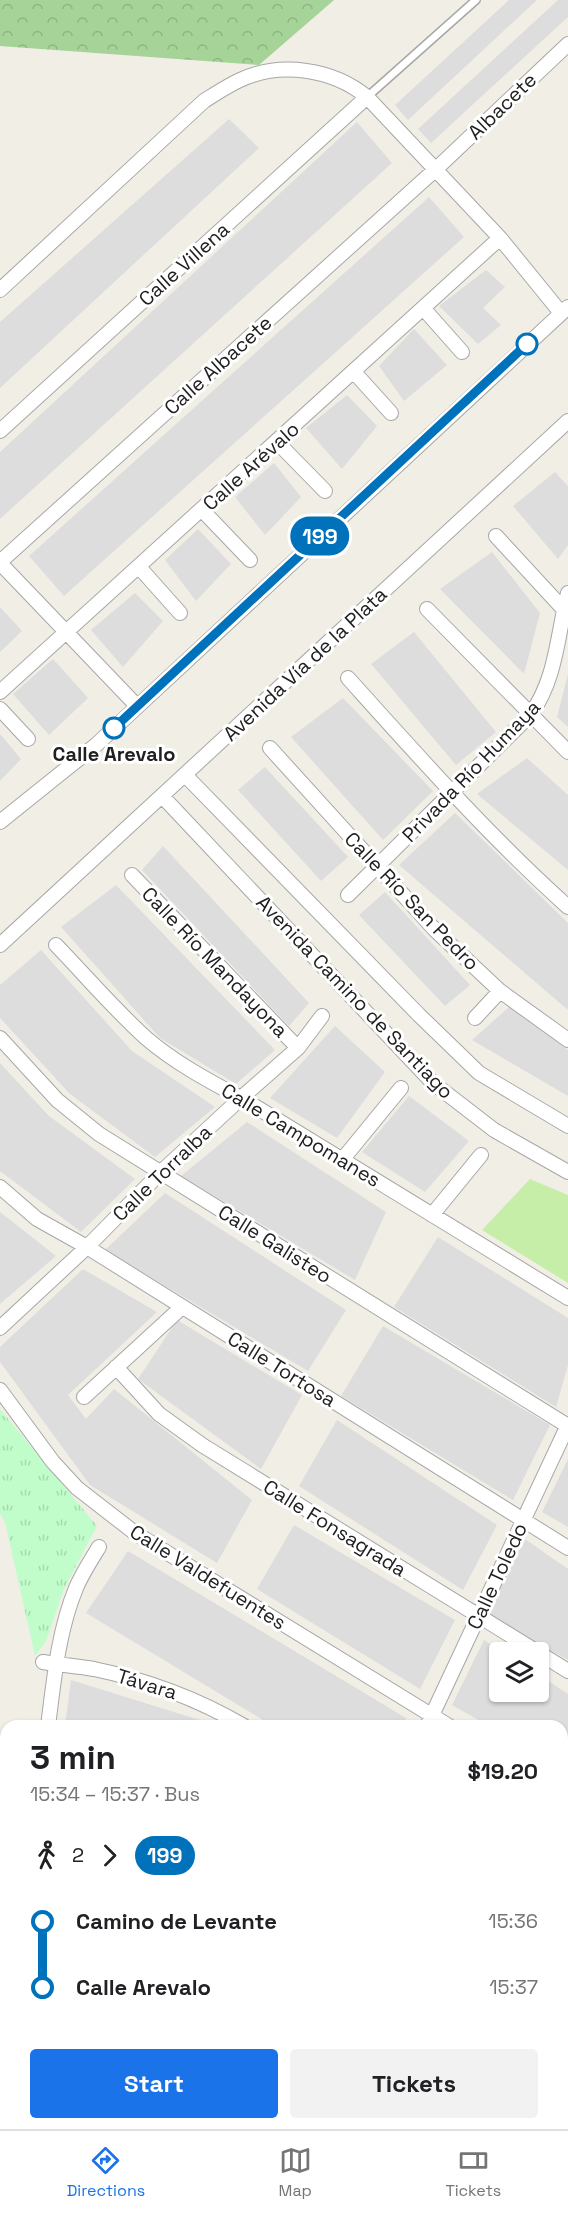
<!DOCTYPE html>
<html lang="en">
<head>
<meta charset="utf-8">
<style>
	:root { --surface:#fff; --page:#f2f2f2; --text:#202124; --muted:#757577; --line:#e0e0e0; --accent:#1a73e8 }
	body { margin:0; font-family:"Space Grotesk",sans-serif; background:var(--page); color:var(--text); height:100vh; display:flex; flex-direction:column; font-size:22px; white-space:nowrap }
	* { box-sizing:border-box; margin:0 }
	p { font-size:20px; color:var(--muted) }
	.icon { flex:none; width:33px; height:33px; fill:none; stroke:currentColor; stroke-width:2; stroke-linecap:round; stroke-linejoin:round }
	.map { position:relative; flex:1; overflow:hidden }
	.drawer { position:absolute; left:0px; top:1720px; width:568px; height:410px; display:flex; flex-direction:column; background:var(--surface); border-radius:18px 18px 0 0; box-shadow:0 2px 4px #0004 }
	.drawer>* { flex:none }
	.badge { padding:0 12px; border-radius:20px; font-size:21px; line-height:39px }
	.buttons { position:absolute; left:489px; top:1642px; display:grid; gap:12px }
	.buttons a { display:grid; place-items:center; width:60px; height:60px; border-radius:6px; background:var(--surface); box-shadow:0 2px 4px #0004; font-size:30px }
	.map>.badge { position:absolute; translate:-50% -50%; box-shadow:0 0 0 3px #fff }
	.legs { display:flex; align-items:center; gap:9px; height:66px; padding:0 30px; font-size:20px }
	.legs p { margin-inline-start:auto }
	.headline { display:flex; align-items:center; justify-content:space-between; height:102px; padding:0 30px }
	h1 { font-size:33px; font-weight:700; line-height:45px }
	.primary-button { display:flex; gap:12px; margin-top:auto; padding:12px 30px }
	.primary-button a { flex:1; height:69px; border-radius:6px; background:var(--accent); color:#fff; font-size:24px; font-weight:700; line-height:69px; text-align:center }
	.primary-button a+a { background:var(--page); color:var(--text) }
	ul { padding:0 30px; list-style:none }
	li { display:flex; align-items:center; gap:21px; height:66px; font-size:22px }
	li i { display:grid; place-items:center; width:9px; height:100%; margin:0 8px; background:currentColor }
	li i::after { content:''; width:15px; height:15px; margin:-8px; border:4px solid; border-radius:50%; background:var(--surface) }
	li p { margin-inline-start:auto }
	li:first-child i { background:linear-gradient(#0000 50%,currentColor 0) }
	li:last-child i { background:linear-gradient(currentColor 50%,#0000 0) }
	.dock { display:flex; justify-content:space-around; align-items:center; height:84px; border-top:2px solid var(--line); background:var(--surface); font-size:16px; color:var(--muted) }
	.dock a { display:grid; justify-items:center; gap:3px }
	.dock .active { color:var(--accent) }
	.map>svg:first-child { display:block }
</style>
</head>
<body>
<div class="map">
<svg width="568" height="2129" viewBox="0 0 568 2129">
	<defs>
		<pattern id="forest-crowns" width="20" height="18" patternUnits="userSpaceOnUse" patternTransform="scale(1.5)"><rect width="20" height="18" fill="#a5d398"/><path d="M2 6a3 3 0 1 1 6 0M12 15a3 3 0 1 1 6 0" fill="none" stroke="#8eb583"/></pattern>
		<pattern id="park-tufts" width="24" height="20" patternUnits="userSpaceOnUse" patternTransform="scale(1.5)"><rect width="24" height="20" fill="#c1fdca"/><path d="M3 7l-1-3M5 7V3M7 7l1-3M15 17l-1-3M17 17v-4M19 17l1-3" fill="none" stroke="#a6d9ad"/></pattern>
	</defs>
	<rect width="100%" height="100%" fill="#f1eee6"/>
	<path fill="#dedddd" d="M509,0H537L408,120L395,105Z
		M558,0H568V17L431,143L418,129Z
		M229,119L259,148L0,388V322Z
		M357,122L392,163L0,519V452Z
		M429,197L464,237L64,596L29,556Z
		M486,270L505,287L483,308L501,325L478,344L439,306Z
		M414,329L447,365L404,401L379,366Z
		M347,395L377,426L342,469L306,428Z
		M274,463L301,497L265,535L235,497Z
		M555,472L568,486V545L558,559L513,506Z
		M198,529L231,564L196,601L165,560Z
		M492,552L540,613L524,674L440,589Z
		M135,593L163,621L123,667L91,630Z
		M0,607L22,631L0,652Z
		M414,632L496,732L456,765L371,664Z
		M53,659L88,698L49,735L13,694Z
		M568,674V727L557,717Z
		M343,698L433,791L383,840L291,737Z
		M0,734L21,759L0,781Z
		M527,758L568,795V870L477,794Z
		M265,767L348,857L321,881L238,790Z
		M455,813L568,923V1010L399,865Z
		M163,846L309,1003L289,1026L142,870Z
		M116,885L275,1050L236,1084L160,1038L61,927Z
		M385,892L470,985L445,1006L359,915Z
		M41,950L132,1051L215,1107L155,1157L70,1094L0,1018V985Z
		M509,1007L568,1050V1096L472,1040Z
		M335,1026L385,1072L337,1138L270,1098Z
		M0,1063L49,1116L135,1179L81,1232L0,1171Z
		M409,1096L469,1141L425,1192L362,1152Z
		M247,1122L386,1212L355,1280L181,1176Z
		M165,1193L346,1310L308,1371L105,1250Z
		M0,1212L56,1256L0,1304Z
		M438,1237L568,1318V1365L556,1407L394,1307Z
		M83,1269L157,1312L68,1395L86,1419L114,1389L252,1500L217,1563L90,1485L0,1362V1347Z
		M177,1320L302,1395L261,1469L138,1379Z
		M383,1326L550,1425L513,1500L341,1396Z
		M337,1420L497,1525L463,1590L299,1486Z
		M568,1459V1527L542,1512Z
		M294,1525L455,1620L420,1689L257,1589Z
		M525,1539L568,1569V1660L486,1614Z
		M128,1551L406,1718L402,1726H273L86,1613Z
		M484,1640L504,1653H500V1692H538L539,1675L568,1694V1764L564,1771L562,1726H489L452,1705Z
		M71,1680L219,1726H65Z
		M563,2083L568,2087V2129H530L521,2124H562Z"/>
	<path fill="#c6eea9" d="M530,1179L568,1195V1283L482,1230Z
		M179,2124H350L347,2129H187Z"/>
	<path fill="url(#forest-crowns)" d="M0,0H334L259,65L0,46Z
		M568,1875V2018L563,2022L562,1885Z
		M425,2124H483L480,2129H422Z"/>
	<path fill="url(#park-tufts)" d="M0,1409L97,1526L64,1589L46,1641L35,1656L5,1522L0,1514Z"/>
	<g fill="none" stroke-linecap="round" stroke-linejoin="round">
		<g stroke="#a7a7a7" stroke-width="10">
			<path id="service" d="M367,97L476,0"/>
		</g>
		<g stroke="#a7a7a7" stroke-width="16">
			<path id="minor" d="M0,290L204,101C215,94 227,86 240,80C281,61 333,69 367,97L500,238L561,313
				M423,308L462,352
				M354,372L391,413
				M0,431L367,97
				M277,442L325,491
				M202,510L250,560
				M496,536L568,614
				M0,562L436,169L568,44
				M0,563L137,706
				M139,567L180,613
				M427,609L568,752
				M348,678C419,757 489,836 568,907
				M0,692L500,238
				M0,709L28,739
				M270,748L435,930L500,991L568,1040
				M185,775L419,1015L479,1073L568,1126
				M162,796L433,1083L494,1130L568,1172
				M0,822L96,745L568,307
				M132,875L298,1048
				M348,895L531,714C557,677 557,635 568,593
				M0,945L568,421
				M56,945C86,976 114,1009 146,1038C176,1064 213,1083 248,1102L568,1298
				M475,1018L500,991
				M0,1038L57,1100L99,1134L568,1426
				M342,1160L401,1088
				M0,1187L37,1219L87,1247L568,1548
				M432,1215L481,1155
				M0,1328L87,1247L160,1173L241,1098L298,1048L322,1016
				M116,1367L159,1414L202,1445L568,1671
				M0,1390L53,1462L77,1488L135,1533L449,1726
				M84,1397L182,1307
				M43,1662C60,1665 77,1666 94,1669C147,1680 198,1699 244,1726
				M48,1726C54,1680 58,1632 76,1588C82,1574 91,1560 99,1547
				M427,1726L568,1425
				M562,1793L568,1797
				M562,1835L568,1826
				M0,2035L6,2038
				M143,2124L151,2129
				M393,2129L396,2124"/>
		</g>
		<use href="#service" stroke="#fff" stroke-width="7"/>
		<use href="#minor" stroke="#fff" stroke-width="14"/>
	</g>
	<g fill="none" stroke-linecap="round" stroke-linejoin="round">
		<g stroke="#fff" stroke-width="14">
			<path id="line-1" d="M114,728L527,344"/>
		</g>
		<use href="#line-1" stroke="#0072bc" stroke-width="9"/>
	</g>
	<g fill="#fff" stroke="#0072bc" stroke-width="3">
		<circle cx="527" cy="344" r="10"/>
		<circle cx="114" cy="728" r="10"/>
	</g>
	<g text-anchor="middle" dominant-baseline="central" stroke-width="6" stroke-linejoin="round" paint-order="stroke">
		<g font-size="20" fill="#202020" stroke="#fff">
			<text transform="translate(502 106) rotate(-44)">Albacete</text>
			<text transform="translate(184 264) rotate(-42)">Calle Villena</text>
			<text transform="translate(218 365) rotate(-42)">Calle Albacete</text>
			<text transform="translate(251 466) rotate(-42)">Calle Arévalo</text>
			<text transform="translate(305 664) rotate(-43)">Avenida Vía de la Plata</text>
			<text transform="translate(471 771) rotate(-46)">Privada Río Humaya</text>
			<text transform="translate(412 901) rotate(46)">Calle Río San Pedro</text>
			<text transform="translate(215 962) rotate(46)">Calle Río Mandayona</text>
			<text transform="translate(355 997) rotate(46)">Avenida Camino de Santiago</text>
			<text transform="translate(301 1135) rotate(31)">Calle Campomanes</text>
			<text transform="translate(162 1173) rotate(-44)">Calle Torralba</text>
			<text transform="translate(275 1244) rotate(32)">Calle Galisteo</text>
			<text transform="translate(282 1369) rotate(32)">Calle Tortosa</text>
			<text transform="translate(335 1528) rotate(32)">Calle Fonsagrada</text>
			<text transform="translate(497 1576) rotate(-65)">Calle Toledo</text>
			<text transform="translate(208 1577) rotate(32)">Calle Valdefuentes</text>
			<text transform="translate(147 1684) rotate(17)">Távara</text>
		</g>
		<g font-size="20" font-weight="bold" fill="#202020" stroke="#fff">
			<text x="114" y="754">Calle Arevalo</text>
		</g>
	</g>
</svg>
<div class="buttons">
<a><svg class="icon" aria-label="layers" viewBox="0 0 24 24"><path d="M12 4l9 5-9 5-9-5zM3 14l9 5 9-5"/></svg></a>
</div>
<b class="badge" style="left:320px;top:536px;background:#0072bc;color:#fff">199</b>
<section class="drawer">
<div class="headline"><div><h1>3 min</h1><p>15:34 – 15:37 · Bus</p></div><b>$19.20</b></div>
<div class="legs"><svg class="icon" aria-label="walk" viewBox="0 0 24 24"><circle cx="13" cy="4" r="2"/><path d="M13 8l-2 6 4 7M11 14l-3 7M7 12l3-4h3l4 4"/></svg>2<svg class="icon" aria-label="forward" viewBox="0 0 24 24"><path d="M9 5l7 7-7 7"/></svg><b class="badge" style="background:#0072bc;color:#fff">199</b></div>
<ul>
<li><i style="color:#0072bc"></i><b>Camino de Levante</b><p>15:36</p></li>
<li><i style="color:#0072bc"></i><b>Calle Arevalo</b><p>15:37</p></li>
</ul>
<div class="primary-button"><a>Start</a><a>Tickets</a></div>
</section>
</div>
<nav class="dock">
<a class="active"><svg class="icon" aria-label="directions" viewBox="0 0 24 24"><path d="M12 3l9 9-9 9-9-9zM9 14v-3h6M13 9l2 2-2 2"/></svg>Directions</a>
<a><svg class="icon" aria-label="map" viewBox="0 0 24 24"><path d="M3 6l6-2 6 2 6-2v14l-6 2-6-2-6 2zM9 4v14M15 6v14"/></svg>Map</a>
<a><svg class="icon" aria-label="tickets" viewBox="0 0 24 24"><path d="M3 7h18v10H3zM15 7v10"/></svg>Tickets</a>
</nav>
</body>
</html>
